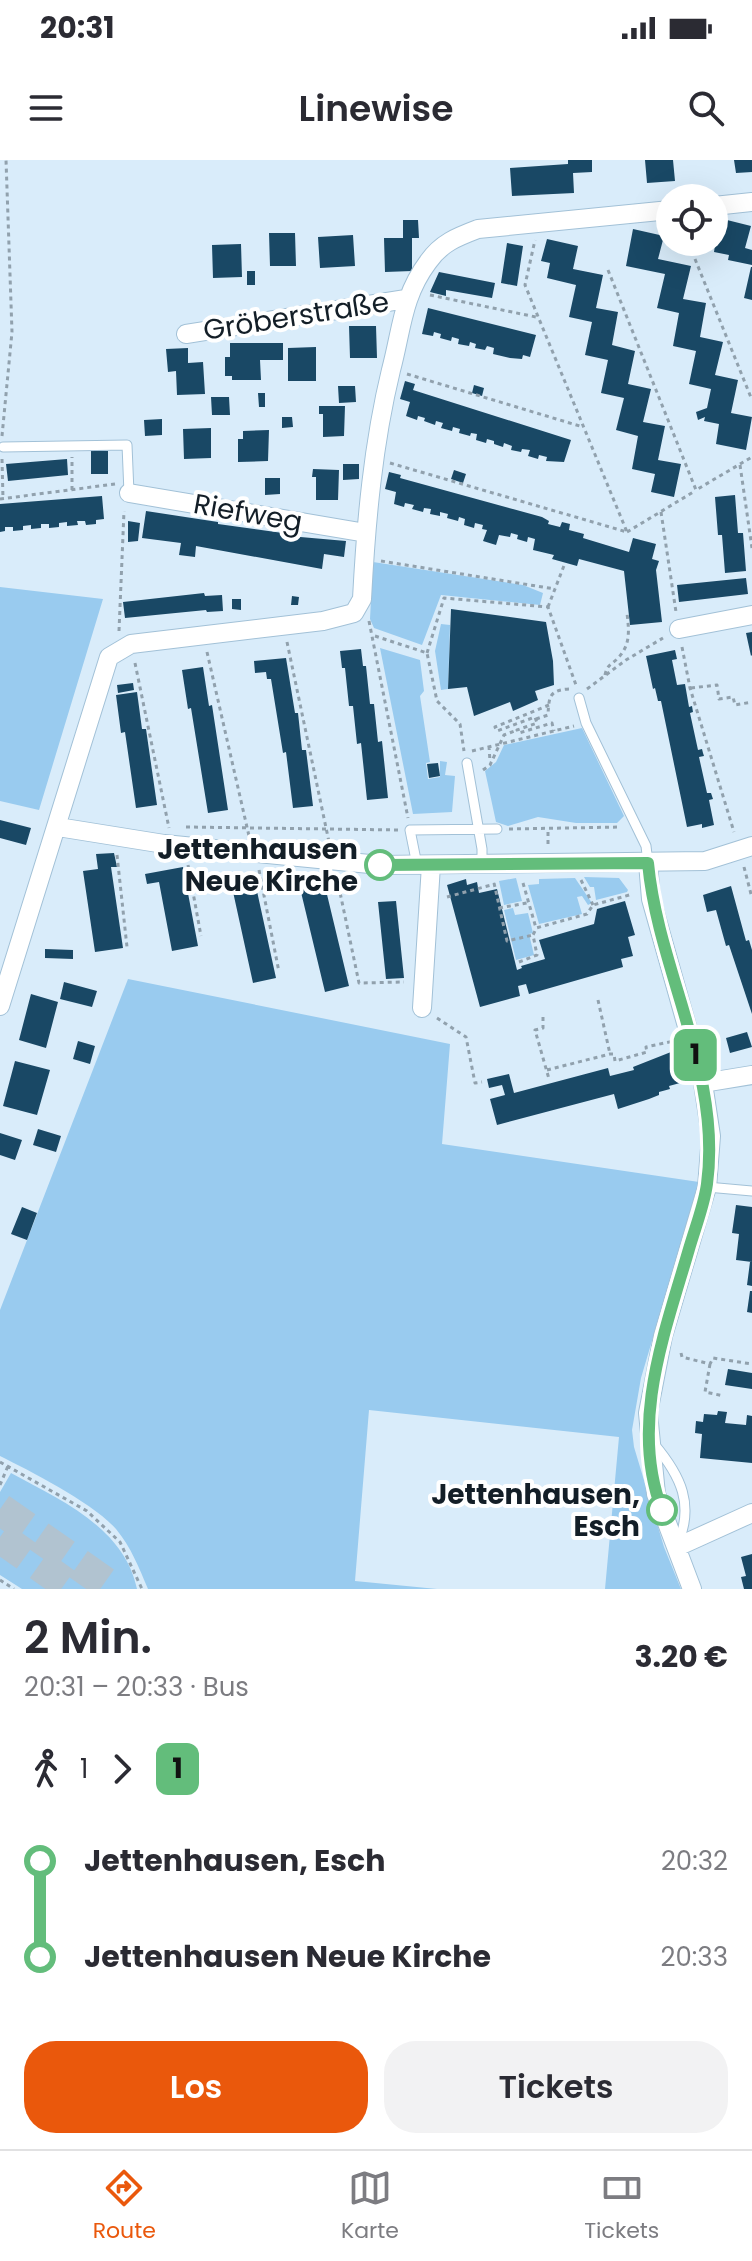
<!DOCTYPE html>
<html lang="de">
<head>
<meta charset="utf-8">
<style>
	:root { --surface:#fff; --page:#f2f2f3; --text:#2b2b33; --muted:#7c7c81; --line:#e1e1e2; --accent:#ea580c }
	body { margin:0; font-family:Poppins,sans-serif; background:var(--page); color:var(--text); height:100vh; display:flex; flex-direction:column; font-size:30px; white-space:nowrap }
	* { box-sizing:border-box; margin:0 }
	p { font-size:26px; color:var(--muted) }
	.icon { flex:none; width:44px; height:44px; fill:none; stroke:currentColor; stroke-width:2; stroke-linecap:round; stroke-linejoin:round }
	.map { position:relative; height:1429px; overflow:hidden }
	.sheet { display:flex; flex-direction:column; background:var(--surface); flex:1 }
	.sheet>* { flex:none }
	.badge { padding:0 16px; border-radius:12px; font-size:28px; line-height:52px }
	.controls { position:absolute; left:656px; top:24px; display:grid; gap:16px }
	.controls a { display:grid; place-items:center; width:72px; height:72px; border-radius:50%; background:var(--surface); box-shadow:0 8px 32px #0002; font-size:40px }
	.map>.badge { position:absolute; translate:-50% -50%; box-shadow:0 0 0 4px #fff }
	.legs { display:flex; align-items:center; gap:12px; height:88px; padding:0 24px; font-size:26px }
	.legs p { margin-inline-start:auto }
	.headline { display:flex; align-items:center; justify-content:space-between; height:136px; padding:0 24px }
	h1 { font-size:44px; font-weight:600; line-height:60px }
	.cta { display:flex; gap:16px; margin-top:auto; padding:16px 24px }
	.cta a { flex:1; height:92px; border-radius:32px; background:var(--accent); color:#fff; font-size:32px; font-weight:600; line-height:92px; text-align:center }
	.cta a+a { background:var(--page); color:var(--text) }
	ul { padding:0 24px; list-style:none }
	li { display:flex; align-items:center; gap:28px; height:96px; font-size:30px }
	li i { display:grid; place-items:center; width:12px; height:100%; margin:0 10px; background:currentColor }
	li i::after { content:''; width:20px; height:20px; margin:-10px; border:6px solid; border-radius:50%; background:var(--surface) }
	li p { margin-inline-start:auto }
	li:first-child i { background:linear-gradient(#0000 50%,currentColor 0) }
	li:last-child i { background:linear-gradient(currentColor 50%,#0000 0) }
	.status { display:flex; justify-content:space-between; align-items:center; height:56px; padding:0 40px; background:var(--surface); direction:ltr }
	.status svg { height:22px; fill:currentColor }
	header { display:flex; justify-content:space-between; align-items:center; height:104px; padding:0 24px; background:var(--surface); font-size:36px; font-weight:600 }
	.dock { display:flex; justify-content:space-around; align-items:center; height:112px; border-top:2px solid var(--line); background:var(--surface); font-size:22px; color:var(--muted) }
	.dock a { display:grid; justify-items:center; gap:4px }
	.dock .current { color:var(--accent) }
	.map>svg:first-child { display:block }
</style>
</head>
<body>
<div class="status"><b>20:31</b><svg viewBox="0 0 49 12"><path d="M0 12V9h3v3zM5 12V6h3v6zM10 12V3h3v9zM15 12V0h3v12zM26 1h20v11H26zM47 4h2v5h-2z"/></svg></div>
<header><svg class="icon" aria-label="menu" viewBox="0 0 24 24"><path d="M4 6h16M4 12h16M4 18h16"/></svg>Linewise<svg class="icon" aria-label="search" viewBox="0 0 24 24"><circle cx="10" cy="10" r="6"/><path d="M15 15l6 6"/></svg></header>
<div class="map">
<svg width="752" height="1429" viewBox="0 0 752 1429">
	<rect width="100%" height="100%" fill="#d9ecfa"/>
	<path fill="#99cbef" d="M373,402L523,425L543,433L540,445L441,435L422,485L374,468L370,459Z
		M0,427L103,439L39,650L0,641Z
		M441,464L450,465L448,529L441,530L435,491Z
		M380,488L420,500L424,531L420,536L430,602L426,603L428,619L440,617V601L447,602L445,615L455,616L452,652L413,654Z
		M582,568L624,656L617,663H576L538,657L508,666L496,662L485,611L496,602L504,585Z
		M584,717L619,718L628,730L627,732L596,740L594,727H590Z
		M516,718L522,741L504,745L499,721Z
		M575,718L592,743L588,745L582,736L577,737L582,754L539,764L528,725L539,724V719Z
		M513,748L515,755L528,753L533,773L529,774L534,795L516,800L504,750Z
		M128,819L450,884L442,984L699,1022L641,1218L632,1270L634,1287L664,1387L681,1429H605L619,1277L369,1250L355,1421L437,1429H148C139,1408 131,1387 116,1369C93,1343 32,1312 0,1296V1150Z
		M11,1313C60,1340 124,1367 137,1429H22L0,1415V1332Z"/>
	<path fill="#194865" d="M568,0H592V12L573,13L574,33L512,36L510,8L568,4Z
		M645,0H673L675,21L647,23Z
		M734,0H752V12L736,13Z
		M719,58L751,66L745,88L752,90V105L728,100L729,95L714,92Z
		M403,60H418L419,78H412V111L385,112L384,78H403Z
		M633,69L664,76L658,99L691,106L683,139L706,143L700,177L723,182L715,215L738,220L731,253L752,257L746,290L716,284L719,264L704,261L705,257L698,260L696,252L707,248L711,229L689,224L696,191L673,186L679,153L657,148L665,114L626,106Z
		M269,73H295L296,106H270Z
		M353,75L355,106L320,108L318,77Z
		M547,79L578,86L573,109L603,115L596,148L618,152L612,185L635,191L628,224L651,229L643,262L665,266L658,300L681,304L674,337L651,332L655,314L632,309L638,276L616,270L624,238L601,233L608,200L585,195L592,162L569,157L576,125L547,118L550,103L541,101Z
		M507,83L523,86L517,126L501,123Z
		M241,84L242,117L213,118L212,85Z
		M751,107H752V140L744,138Z
		M247,111H255V125H247Z
		M439,112L495,123L492,138L446,130V136L430,132Z
		M428,148L536,175L530,197L523,195L522,199L510,198L493,194L494,188L487,186L485,190L475,188L476,184L470,182L469,186L458,184L459,179L452,177L451,181L440,178L441,174L434,172L433,176L422,174Z
		M349,166H376L377,198H350Z
		M230,183H283V200H260L261,220H232V216H225V197H230Z
		M316,187V221H288V188Z
		M188,188V203L203,202L205,234L177,235L176,211L168,212L166,189Z
		M405,221L415,224L413,230L571,280L564,302L546,301L547,297L539,295L538,299L528,296L530,290L522,289L521,292L511,290L512,286L504,283L503,287L494,284V281L487,279L486,283L476,280L477,274L471,273L470,276L459,273L460,269L453,267L452,271L441,268L443,263L436,261L435,265L424,261L425,258L418,256L417,260L406,256L410,242L400,239Z
		M474,225L484,228L482,236L472,233Z
		M338,226H355L356,242L339,243Z
		M258,233H265V247H259Z
		M211,237H229L230,255H212Z
		M319,246H345L344,276L323,277V254H319Z
		M282,257H292L293,267L282,268Z
		M162,259V275L145,276L144,260Z
		M211,268V298L184,299L183,269Z
		M269,270L268,301L238,302V279H243V271Z
		M91,290L108,291V314H91Z
		M67,299L68,315L8,321L6,304Z
		M343,304H359V319L343,320Z
		M313,309L339,310L338,340H316V317H312Z
		M454,310L466,314L463,323L451,319Z
		M389,312L401,315L400,318L542,357L549,361L548,364L560,367L562,362L570,364L569,370L584,374L583,378L629,392L633,378L656,384L652,399L659,401L656,410L662,462L630,465L624,411L579,399L577,406L552,399L554,395L533,390L535,379L528,377L527,382L517,379L518,375L511,373L510,377L499,375L496,385L483,381L487,370L482,369L483,365L475,363L474,368L464,365L465,359L459,357L458,361L447,358L448,354L440,352V356L430,354L431,349L424,348L423,352L412,349L414,345L405,343L404,347L394,344L396,332L385,329Z
		M265,318H280V334L265,335Z
		M735,335L738,373H743L746,411L725,413L722,375H718L715,337Z
		M102,336L104,359L96,360V364L86,365L85,361H77L78,365L67,366V362L59,363V367L49,368V364H41V368L31,369V365L23,366V370L13,371V367H5V371L0,372V344Z
		M146,351L218,362V364L290,374L289,376L346,381L344,397L324,394L322,409L196,386L195,397L179,395L181,383L142,378Z
		M128,361L140,363L138,381L128,382Z
		M746,418L748,434L679,442L677,425Z
		M204,433L205,436L222,435L223,451L207,452L206,450L125,458L123,442Z
		M292,436L299,437L298,445H291Z
		M232,439H241V450L232,449Z
		M451,449L546,462L553,501L554,525L535,531L538,540L513,551L510,542L474,556L467,527L448,529Z
		M752,472V495L751,496L746,473Z
		M361,489L363,506H366L370,544H374L378,582L382,581L388,638L367,640L361,583L357,584L353,546H349L345,508H342L340,491Z
		M675,490L677,499L672,500L677,525L685,524L689,547L692,546L693,552L690,553L698,590L702,589L703,593L704,596L699,597L707,633H711L713,639L709,640L714,665L702,668V664L687,667L661,541H658L655,528L653,529L646,496Z
		M286,498L295,553H298L302,590H306L313,646L293,648L286,592L283,593L271,519H267L266,512L255,513L254,501Z
		M203,507L209,546L212,545L228,650L208,653L191,548L188,549L182,510Z
		M133,523L134,530L118,533L117,525Z
		M137,532L142,569H146L157,645L136,648L125,572L121,573L116,535Z
		M438,603L440,616L429,618L427,604Z
		M0,660L31,668L26,685L0,678Z
		M114,693L117,707H111L123,788L95,792L83,711L98,709L96,694Z
		M183,707L198,786L172,791L159,722L147,724L145,714Z
		M253,713L276,818L253,823L230,718Z
		M466,719L467,725L477,722L479,733L497,729L517,810L522,808L521,806L545,799L539,780L594,764L597,749L625,741L635,775L628,777L633,796L621,799L623,807L529,834L526,824L518,826L520,836L480,847L447,725Z
		M324,722L349,826L325,832L300,728Z
		M731,726L746,781L749,780L752,790V854L729,785L726,786L716,750L707,752L703,735Z
		M396,741L404,818L386,819L378,742Z
		M45,789L73,790V799L45,798Z
		M64,822L97,831L92,847L60,839Z
		M31,834L58,842L46,888L19,880Z
		M747,872L752,887L730,893L726,878Z
		M78,881L95,886L90,904L73,899Z
		M671,892L680,923L669,926L670,929L659,932V935L649,939L618,949L614,934L497,965L490,939L505,935L502,925L489,928L487,919L509,914L514,933L608,908L610,916L634,910L633,907Z
		M15,901L50,910L37,955L3,946Z
		M38,969L61,976L56,992L33,985Z
		M0,973L22,980L15,1000L0,995Z
		M736,1045L752,1047V1102L736,1100L739,1074L732,1073Z
		M22,1047L37,1053L27,1080L11,1074Z
		M750,1102H752V1126L747,1125Z
		M750,1131H752V1153L747,1152Z
		M728,1209L752,1213V1229L725,1225Z
		M718,1251L727,1252L725,1263L746,1265L747,1255L752,1256V1303L700,1298L702,1274L695,1273L696,1261L703,1262L704,1254L717,1255Z
		M752,1394V1429H744L741,1417L746,1416L741,1397Z"/>
	<g fill="none" stroke-linecap="round" stroke-linejoin="round">
		<path stroke="#b1c3d0" stroke-width="32" stroke-dasharray="32 16" stroke-linecap="butt" d="M0,1349L114,1429
			M0,1377L73,1429"/>
		<g stroke="#a2c1d7" stroke-width="11">
			<path id="lane" d="M3,287L127,285L129,333
				M579,538L586,563L646,686L648,703
				M467,603L482,689V705
				M417,705L410,670L497,669
				M707,1027L752,1031
				M654,1284C681,1316 695,1345 677,1386"/>
		</g>
		<g stroke="#a2c1d7" stroke-width="20">
			<path id="street" d="M714,46L752,42
				M186,174L406,139
				M129,333L366,373
				M679,469L752,455
				M58,667L164,684L380,705L705,701L752,686
				M648,703L651,739L703,923L711,976L707,1027L663,1176L648,1253L656,1334L692,1429
				M0,846L109,497L131,484L323,461L354,453L362,439C366,362 373,284 391,210C402,169 402,137 428,102C441,83 457,77 478,69L670,50
				M422,848L431,705
				M703,923L752,915
				M677,1387L752,1353"/>
		</g>
		<path stroke="#91a1ad" stroke-width="3" stroke-dasharray="4 4" stroke-linecap="butt" d="M695,99L752,240
			M608,110L696,330L752,297
			M430,135L536,157
			M407,214L583,267
			M2,276L12,172L6,0
			M2,299L3,339
			M390,303L627,372L525,125L535,80
			M740,305L752,388
			M72,330V297
			M0,339L115,324
			M661,352L676,452
			M627,372L695,331
			M381,401L555,429
			M548,447L565,403
			M369,461L408,658
			M119,471L124,351
			M375,476L427,493L437,541L460,564L464,591
			M287,482L329,682
			M682,487L690,528L734,672
			M207,492L249,676
			M427,493L444,438L548,447L576,525
			M135,503L169,668
			M605,515C607,505 611,505 617,499C631,485 629,471 627,453
			M691,528L717,525L719,539L733,537L735,545L752,542
			M587,529L626,500L663,478
			M549,545L495,567L497,571L535,557L537,563L517,570L519,573L552,563L554,571
			M536,559L548,555C549,537 549,530 569,529
			M489,586L490,602
			M472,591L574,566
			M483,610L490,605L504,575L517,570
			M186,667L399,670
			M509,669L621,667
			M548,684V668
			M117,695L127,787
			M188,705L201,776
			M744,707L752,738
			M259,710L279,812
			M337,718L359,823L404,822
			M581,720L593,745
			M494,723L507,781L533,775
			M523,723L536,768L587,754L593,745L633,734
			M447,737L495,724
			M499,748L527,743
			M519,802L537,795L533,775L536,769
			M598,840L610,894
			M543,857V868L535,870L549,919
			M437,858L466,877L475,923L482,922
			M547,910L610,894H614L615,901L647,892L646,887L674,881
			M681,1193L682,1197L710,1204L713,1198L752,1204
			M710,1204L705,1232L724,1236
			M0,1302L87,1351L120,1382L142,1429
			M0,1325L8,1306
			M0,1420L14,1429"/>
		<use href="#lane" stroke="#fff" stroke-width="9"/>
		<use href="#street" stroke="#fff" stroke-width="18"/>
	</g>
	<g fill="none" stroke-linecap="round" stroke-linejoin="round">
		<g stroke="#fff" stroke-width="18">
			<path id="line-1" d="M380,705L648,703C658,811 722,913 707,1024C704,1046 695,1068 689,1089C665,1172 629,1264 662,1350"/>
		</g>
		<use href="#line-1" stroke="#63bd7b" stroke-width="12"/>
	</g>
	<g fill="#fff" stroke="#63bd7b" stroke-width="4">
		<circle cx="380" cy="705" r="14"/>
		<circle cx="662" cy="1350" r="14"/>
	</g>
	<g text-anchor="middle" dominant-baseline="central" stroke-width="8" stroke-linejoin="round" paint-order="stroke">
		<g font-size="28" fill="#131e27" stroke="#fff">
			<text transform="translate(296 156) rotate(-9)">Gröberstraße</text>
			<text transform="translate(248 353) rotate(10)">Riefweg</text>
		</g>
		<g font-size="28" font-weight="bold" fill="#131e27" stroke="#fff" text-anchor="end">
			<text x="358" y="689">Jettenhausen<tspan x="358" dy="32">Neue Kirche</tspan></text>
			<text x="640" y="1334">Jettenhausen,<tspan x="640" dy="32">Esch</tspan></text>
		</g>
	</g>
</svg>
<div class="controls">
<a><svg class="icon" aria-label="locate" viewBox="0 0 24 24"><circle cx="12" cy="12" r="6"/><path d="M12 2v4M12 18v4M2 12h4M18 12h4"/></svg></a>
</div>
<b class="badge" style="left:695px;top:895px;background:#63bd7b;color:#111">1</b>
</div>
<section class="sheet">
<div class="headline"><div><h1>2 Min.</h1><p>20:31 – 20:33 · Bus</p></div><b>3.20 €</b></div>
<div class="legs"><svg class="icon" aria-label="walk" viewBox="0 0 24 24"><circle cx="13" cy="4" r="2"/><path d="M13 8l-2 6 4 7M11 14l-3 7M7 12l3-4h3l4 4"/></svg>1<svg class="icon" aria-label="forward" viewBox="0 0 24 24"><path d="M9 5l7 7-7 7"/></svg><b class="badge" style="background:#63bd7b;color:#111">1</b></div>
<ul>
<li><i style="color:#63bd7b"></i><b>Jettenhausen, Esch</b><p>20:32</p></li>
<li><i style="color:#63bd7b"></i><b>Jettenhausen Neue Kirche</b><p>20:33</p></li>
</ul>
<div class="cta"><a>Los</a><a>Tickets</a></div>
</section>
<nav class="dock">
<a class="current"><svg class="icon" aria-label="directions" viewBox="0 0 24 24"><path d="M12 3l9 9-9 9-9-9zM9 14v-3h6M13 9l2 2-2 2"/></svg>Route</a>
<a><svg class="icon" aria-label="map" viewBox="0 0 24 24"><path d="M3 6l6-2 6 2 6-2v14l-6 2-6-2-6 2zM9 4v14M15 6v14"/></svg>Karte</a>
<a><svg class="icon" aria-label="tickets" viewBox="0 0 24 24"><path d="M3 7h18v10H3zM15 7v10"/></svg>Tickets</a>
</nav>
</body>
</html>
